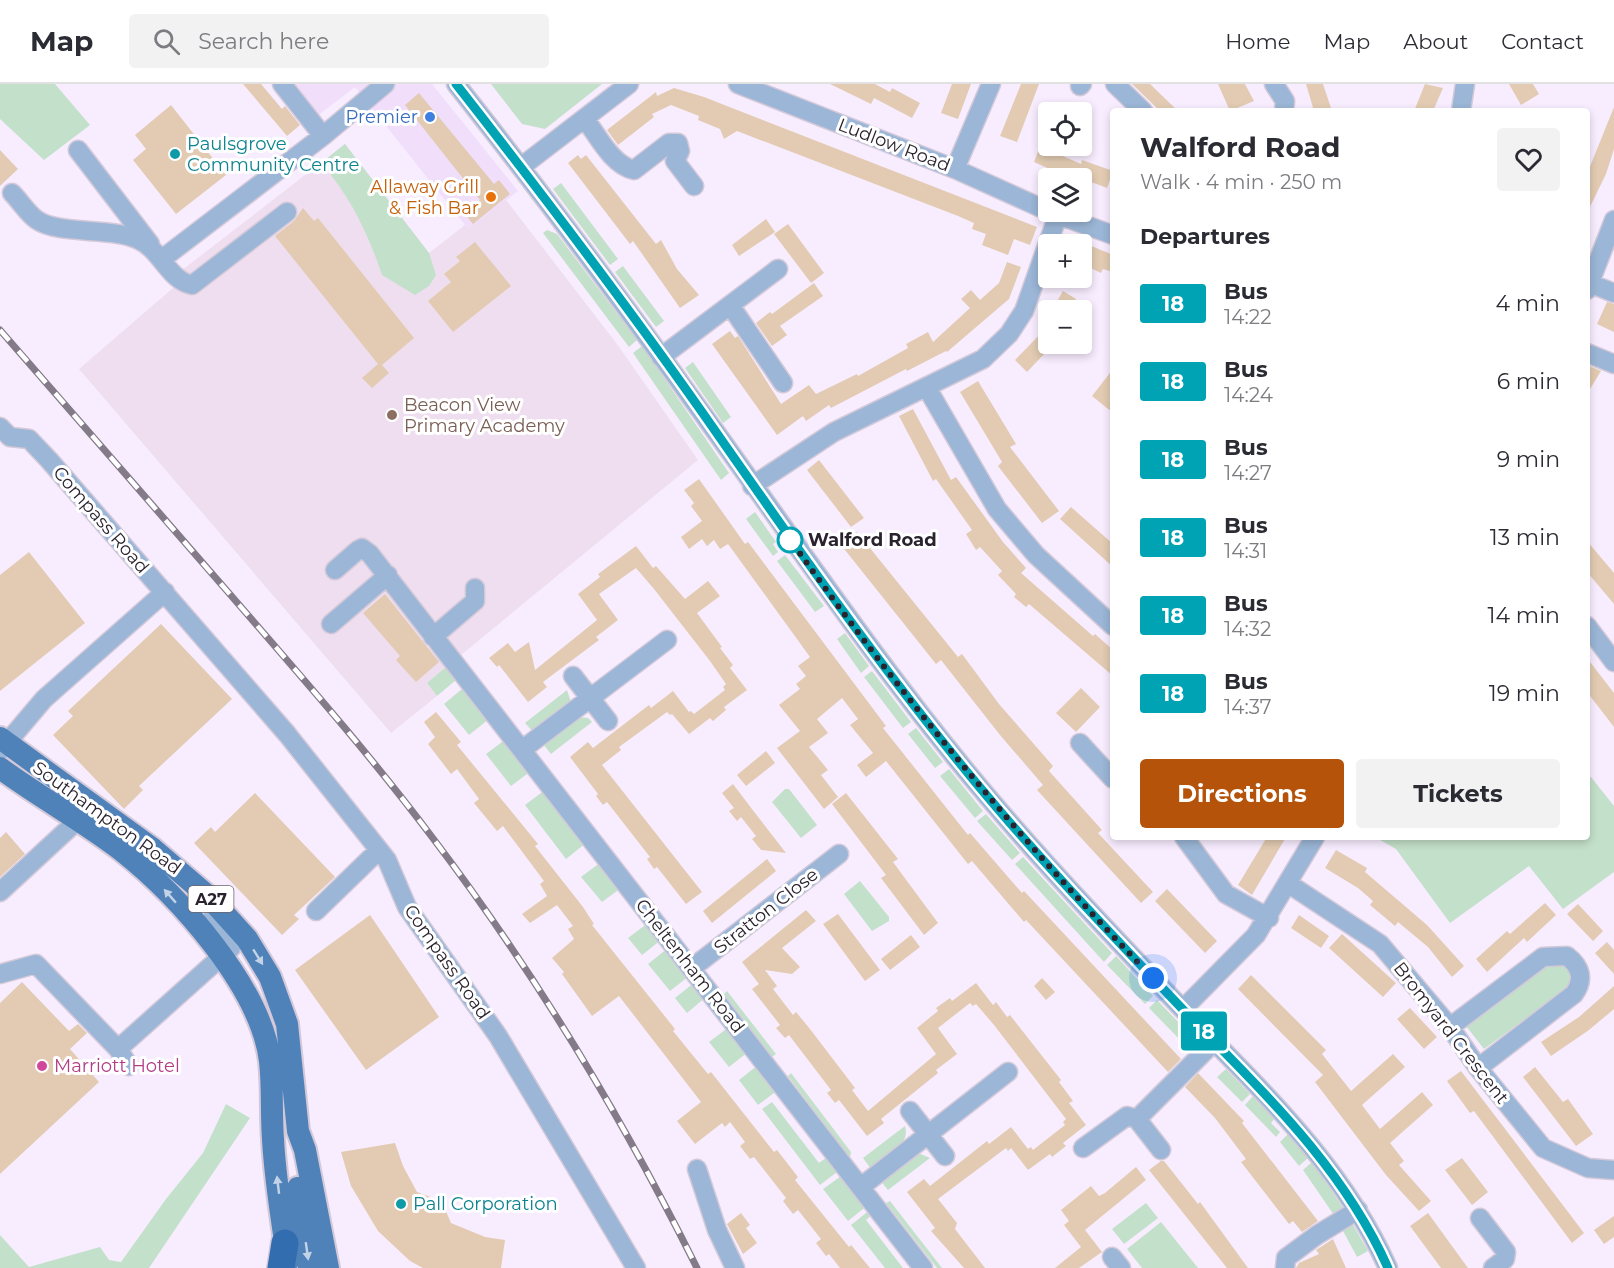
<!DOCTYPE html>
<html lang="en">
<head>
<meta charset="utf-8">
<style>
	:root { --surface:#fff; --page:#f2f2f3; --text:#2b2b33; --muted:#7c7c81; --line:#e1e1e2; --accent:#b45309 }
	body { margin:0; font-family:Montserrat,sans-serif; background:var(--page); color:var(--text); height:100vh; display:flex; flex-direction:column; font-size:22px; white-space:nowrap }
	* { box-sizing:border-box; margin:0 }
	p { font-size:20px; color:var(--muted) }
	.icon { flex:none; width:33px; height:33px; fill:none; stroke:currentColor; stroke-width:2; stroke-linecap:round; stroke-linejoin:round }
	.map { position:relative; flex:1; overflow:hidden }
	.panel { position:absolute; left:1110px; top:24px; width:480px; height:732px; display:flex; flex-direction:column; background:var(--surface); border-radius:6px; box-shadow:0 3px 9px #0003 }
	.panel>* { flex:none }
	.badge { padding:0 12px; border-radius:4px; font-size:21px; line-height:39px }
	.buttons { position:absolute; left:1038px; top:18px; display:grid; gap:12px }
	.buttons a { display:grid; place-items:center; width:54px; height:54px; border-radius:6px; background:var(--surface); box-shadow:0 3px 9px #0003; font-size:30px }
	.you { position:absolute; width:30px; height:30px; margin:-15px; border:4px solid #fff; border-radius:50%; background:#1a73e8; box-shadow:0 0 0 9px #1a73e833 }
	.map>.badge { position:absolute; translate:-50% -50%; box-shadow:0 0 0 3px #fff }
	h2 { padding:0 30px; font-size:22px; line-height:54px }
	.round { display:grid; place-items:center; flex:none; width:63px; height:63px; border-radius:6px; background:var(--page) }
	.headline { display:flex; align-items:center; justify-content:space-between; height:102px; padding:0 30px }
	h1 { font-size:28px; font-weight:700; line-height:45px }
	.button { display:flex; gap:12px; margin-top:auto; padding:12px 30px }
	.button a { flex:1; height:69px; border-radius:6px; background:var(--accent); color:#fff; font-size:24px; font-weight:700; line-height:69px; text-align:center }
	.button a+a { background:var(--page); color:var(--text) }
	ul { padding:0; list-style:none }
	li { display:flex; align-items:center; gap:18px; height:78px; padding:0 30px }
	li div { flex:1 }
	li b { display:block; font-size:22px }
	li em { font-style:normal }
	li .badge { min-width:66px; font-weight:700; text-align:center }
	header { display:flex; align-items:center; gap:36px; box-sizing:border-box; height:84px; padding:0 30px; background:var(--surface); border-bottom:2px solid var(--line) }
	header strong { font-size:28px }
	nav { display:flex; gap:33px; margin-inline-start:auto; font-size:21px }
	.search { width:420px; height:54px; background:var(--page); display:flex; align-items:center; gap:15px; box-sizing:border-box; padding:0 21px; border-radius:6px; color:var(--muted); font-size:22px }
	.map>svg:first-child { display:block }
</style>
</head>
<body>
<header>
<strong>Map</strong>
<div class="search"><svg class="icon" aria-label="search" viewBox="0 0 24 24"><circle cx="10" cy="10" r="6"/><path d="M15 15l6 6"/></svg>Search here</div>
<nav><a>Home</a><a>Map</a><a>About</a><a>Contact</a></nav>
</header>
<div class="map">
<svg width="1614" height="1184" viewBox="0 0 1614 1184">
	<rect width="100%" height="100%" fill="#f8edff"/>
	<path fill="#f0defb" d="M290,0H432L518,107L469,146L355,3L316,33Z"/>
	<path fill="#efdeef" d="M345,60L429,169L465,141L469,145L506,116L617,260L698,376L427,599L437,612L391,649L79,285L180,198L181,187Z"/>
	<path fill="#c3e0ca" d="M0,0H55L90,41L44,76L0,35Z
		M491,0H602L545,45L522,40Z
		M345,60L429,169L436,191L429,202L415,211L382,191C368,149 350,112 321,79Z
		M561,99L618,175L610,181L553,105Z
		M547,146L557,150L637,256L629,263L543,149Z
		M623,182L664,237L656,243L615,188Z
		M642,262L729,389L721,396L633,269Z
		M693,278L731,333L723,339L685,284Z
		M755,428L776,458L773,460L778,468L773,472L746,435Z
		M785,471L824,522L815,528L777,477Z
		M845,549L869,582L861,589L837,555Z
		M446,583L456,596L437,612L427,599Z
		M872,587L911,638L903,644L864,593Z
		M463,604L489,635L469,651L444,620Z
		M567,606L571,618L534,649L525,639Z
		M578,633L588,634L592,638L551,670L543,660Z
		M916,644L943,678L935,684L908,650Z
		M506,655L531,687L511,702L486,670Z
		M949,685L983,727L975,734L940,692Z
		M1591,693L1614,722V788L1563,825L1529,782L1450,839L1396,765L1375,753H1587V696Z
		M785,705H789L817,741L801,754L772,718Z
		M545,706L586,759L566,775L525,721Z
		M986,730L1020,769L1012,776L977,737Z
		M1023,773L1112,869L1104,878L1015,780Z
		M601,778L621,804L602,818L581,793Z
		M860,797L889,833V837L872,847L844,810Z
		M648,839L661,856L642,871L628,854Z
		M668,864L689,892L670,907L648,880Z
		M1116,872L1153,912L1145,920L1107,881Z
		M1558,876L1574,889L1569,903L1484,965L1466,942L1552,877Z
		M695,898L706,913L687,929L675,914Z
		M727,907L776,970L772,973L724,910Z
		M1157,916L1193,953L1185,961L1149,924Z
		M729,943L748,968L729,983L709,958Z
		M758,981L778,1006L758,1021L739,996Z
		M1226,985L1250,1010L1242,1018L1217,993Z
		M791,989L851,1068L850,1074L788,992Z
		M1253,1012L1275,1034L1271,1039L1280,1048L1276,1053L1245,1021Z
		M772,1018L819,1079L830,1071L841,1085L820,1101L762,1025Z
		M226,1020L250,1034L149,1184H0V1151L29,1183L100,1163L109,1176L121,1178L166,1115L203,1069Z
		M905,1042C911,1062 884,1074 871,1085L863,1074Z
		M1289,1049L1308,1074L1299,1082L1280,1058Z
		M918,1069L930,1074L888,1106L880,1096Z
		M1312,1078L1343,1124L1334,1131L1303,1086Z
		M844,1090L868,1121L848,1137L823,1105Z
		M890,1117L942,1184H937L886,1119Z
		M1146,1119L1158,1134L1124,1160L1112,1145Z
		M871,1125L874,1129L866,1136L903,1184H885L851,1141Z
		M1161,1138L1198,1184H1142L1127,1165Z
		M1352,1139L1368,1167L1357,1173L1342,1145Z"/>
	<path fill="#e2cbb2" d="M243,0H261L282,25L285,22L300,41L287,52Z
		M830,0H875L890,8L892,4L920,19L912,34L874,14L871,20Z
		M952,0H971L958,35L941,29Z
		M1021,0H1039L1017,58L1000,52Z
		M1132,0H1150L1178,27H1160Z
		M1218,0H1245L1254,17L1230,27Z
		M1306,0H1323L1332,27H1314Z
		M1425,0L1443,4L1433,27H1414Z
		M1509,0H1533L1539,10L1521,21Z
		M674,4L704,13L1037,143L1030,161L1014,155L1008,171L982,161L986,150L972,145L974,139L958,132L737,47L724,55L720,45L698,36L699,32L671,21L652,30L654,33L618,61L607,46L656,8L657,12Z
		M419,9L494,100L499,96L510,110L473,140L464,129L480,116L405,21Z
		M171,21L226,91L176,130L133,76L146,65L135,51Z
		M1614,23V65L1606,90L1587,129V90Z
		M1040,62L1081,80L1082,76L1113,87L1107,104L1065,88L1063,91L1034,78Z
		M0,66L18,85L0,102Z
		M578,71L581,75L586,71L656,160L661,156L677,185L699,211L680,224L633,157L630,160L568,79Z
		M303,124L314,137L318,134L414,254L382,281L389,289L372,304L362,294L378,280L275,152L294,137Z
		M766,135L775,148L739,172L732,161Z
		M788,140L824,189L811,199L774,150Z
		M475,158L511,202L453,248L428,217L451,198L444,190L460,177L456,173Z
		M1082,158L1113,171V188L1103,185L1101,189L1082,180Z
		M1007,178L1021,183L1009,215L947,268L946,267L907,287L906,285L831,324L829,321L806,337L803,332L777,351L712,260L730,247L735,254L738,252L781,320L809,301L816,310L857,290L858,292L908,264L906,260L928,248L933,258L970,224L961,215L971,206L980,216L999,199Z
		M814,199L823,212L780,242L787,251L772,262L756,239L770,228L772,230Z
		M1063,207L1076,215L1070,226H1052Z
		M1607,218L1614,220V248L1597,240Z
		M1048,242V266L1027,288L1015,276Z
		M1587,281L1601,287L1587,310Z
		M1113,285V329L1092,312Z
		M978,297L1016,360L1010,363L1059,427L1042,439L998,382L1002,378L960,308Z
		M913,325L951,396L956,393L1003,458L1026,484L1021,489L1093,552L1095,550L1113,566V592L1029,520L1026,523L1014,513L1016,510L998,491L1002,487L980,463L976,466L966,450L972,446L936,395L933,397L899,332Z
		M819,376L864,434L851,443L807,386Z
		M699,395L745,460L748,458L886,642L883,644L968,751L970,749L1022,809L1024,807L1181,975L1168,988L1026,836L1024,838L972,777L968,780L886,677L866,693L857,681L873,669L850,641L858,635L842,614L817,635L828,649L809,663L828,686L821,691L838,713L824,725L777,664L800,647L779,621L800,605L796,600L806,592L798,582L810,573L728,460L720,465L714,456L707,462L702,455L689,465L681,453L702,437L691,422L694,419L684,406Z
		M1071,423L1113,460V483L1060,435Z
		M857,448L958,573L962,570L999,620L1053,682L1049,687L1102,746L1098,749L1153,808L1141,819L1037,706L1043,701L1000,651L941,576L936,580L841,461Z
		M1587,457L1614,489V520L1587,488Z
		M636,462L653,484L656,482L685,515L708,497L720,512L697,529L722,563L720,564L733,581L730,584L747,606L724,623L726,626L713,637L710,634L689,650L672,630L670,631L667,628L619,663L621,666L602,681L702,808L686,820L657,783L654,785L647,775L650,773L607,718L603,721L596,712L598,710L570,673L588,658L593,664L649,621L651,624L673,607L689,628L691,627L694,630L725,606L723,603L726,600L710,577L654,505L636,484L599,510L618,536L596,553L599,556L543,598L547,603L528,618L499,581L497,583L489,574L508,559L515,568L529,558L535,586L597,536L578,510L600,493L598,490Z
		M29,468L85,539L0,607V491Z
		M385,510L439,578L416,598L396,576L400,572L363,529Z
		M161,540L232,615L139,702L143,706L124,725L53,651L73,632L68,627Z
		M1587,574L1614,609V643L1587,608Z
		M1081,604L1100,623L1076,648L1056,629Z
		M436,628L461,658L457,661L538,760L535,762L583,823L594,840L592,841L675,945L673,947L708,990L711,988L774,1068L777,1066L798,1093L795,1096L849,1163L851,1161L870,1184H840L829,1170L826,1172L816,1159L821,1155L798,1126L793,1130L783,1117L786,1114L754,1073L750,1075L740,1062L745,1058L730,1038L725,1043L722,1039L695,1060L677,1037L701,1018L619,912L592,932L562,890L564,888L552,874L574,855L568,845L573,842L557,821L530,839L522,830L547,812L540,800L544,797L503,742L497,747L474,719L479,715L457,685L451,690L428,660L435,653L424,638Z
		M766,667L775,679L746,702L737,691Z
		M733,700L755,729L786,769L761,766L752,755L756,752L741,733L737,737L729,727L734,724L722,709Z
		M255,709L335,793L294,831L299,835L282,851L194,759L211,743L215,748Z
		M846,709L898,775L893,778L938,839L924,851L881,794L886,791L832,720Z
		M6,748L25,770L0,793V754Z
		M1267,753H1286L1252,811L1238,801Z
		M1336,766L1367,784L1365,788L1427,841L1464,882L1452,893L1428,863L1398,838L1395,842L1370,821L1373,817L1358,804L1325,784Z
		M767,775L776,787L712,839L703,827Z
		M1167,805L1217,857L1205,869L1155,817Z
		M1545,819L1556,831L1527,858L1524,854L1487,888L1476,875L1507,847L1510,850Z
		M1578,820L1603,847L1593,857L1567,830Z
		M806,826L816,837L782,864L800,883L792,890L765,886L777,902L773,905L793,931L796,928L810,945L855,1004L852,1006L868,1027L936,970L917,944L938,927L936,924L950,914L952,917L976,899L993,921L996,918L1007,933L1010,931L1061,996L1059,998L1073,1017L1069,1019L1086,1041L1063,1059L1066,1062L1052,1073L1050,1070L1028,1086L1011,1064L1008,1067L1006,1064L938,1115L957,1139L955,1145L985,1184H964L931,1147L935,1144L907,1108L924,1095L930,1102L987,1057L989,1060L1011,1043L1028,1065L1031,1063L1033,1066L1065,1041L1063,1038L1066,1035L994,941L976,920L973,922L970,919L938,944L957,970L936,986L938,989L881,1035L884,1039L867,1052L839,1016L835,1019L827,1009L831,1006L789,951L785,954L776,944L780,941L752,905L759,900L742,878Z
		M838,830L880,886L865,897L823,840Z
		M370,831L439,933L366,986L295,886Z
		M1299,831L1329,852L1321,864L1291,844Z
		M1342,850L1396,899L1383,913L1329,864Z
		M911,851L920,863L890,886L881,875Z
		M1607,858L1614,866V890L1595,869Z
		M1251,891L1326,966L1322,970L1351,1007L1393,970L1405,983L1362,1021L1380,1045L1422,1008L1433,1021L1390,1059L1404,1077L1399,1081L1431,1117L1419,1127L1386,1091L1315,998L1323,991L1238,905Z
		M1042,894L1055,908L1046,916L1034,902Z
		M22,898L69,947L78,940L87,949L70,965L99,998L0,1090V919Z
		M1614,902V925L1589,946L1551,972L1541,958L1579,933Z
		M1410,924L1437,953L1424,965L1397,935Z
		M1535,983L1563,1018L1568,1015L1593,1050L1576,1062L1523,993Z
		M1461,987L1584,1149L1572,1159L1474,1027L1470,1029L1447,997Z
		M1198,989L1244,1037L1242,1039L1318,1137L1302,1148L1293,1137L1289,1140L1241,1078L1246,1075L1215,1034L1185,1003Z
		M395,1059L403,1082L417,1108L436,1115L445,1125L451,1139L485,1153L505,1156L501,1184H423L410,1177L378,1147L351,1102L341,1068Z
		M1462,1074L1488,1108L1472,1121L1445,1086Z
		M1161,1077H1164L1198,1120L1200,1118L1248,1184H1227L1149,1086Z
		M1136,1083L1146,1096L1085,1146L1102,1168L1079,1184H1055L1081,1163L1064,1141L1069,1137L1061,1126L1091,1102L1099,1112L1105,1109Z
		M741,1129L750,1141L746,1144L757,1159L743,1170L727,1140Z
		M1428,1129L1468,1184H1441L1410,1142Z
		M1614,1132V1153L1604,1160L1594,1146Z
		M1333,1155L1346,1184H1296L1299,1179L1319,1170L1316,1166Z"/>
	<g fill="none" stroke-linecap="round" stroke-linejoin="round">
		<g stroke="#d3c9d9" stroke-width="21">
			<path id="minor" d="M282,0L323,52
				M456,0C539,105 619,213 697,322C792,453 882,588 987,712C1052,789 1122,862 1192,935C1267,1012 1344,1085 1388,1184
				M738,0L955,85L1048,127
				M1115,0L1143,27
				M1274,0L1285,17L1284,27
				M1080,2L1082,0
				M1461,27L1465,0
				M585,35C598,52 612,81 634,86L669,59H678L680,67L675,77L694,102
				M78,66L150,160
				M521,83L629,0
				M955,85L991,0
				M12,109C20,117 28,130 37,136C59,151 109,143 137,155C161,165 168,196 192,201L287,128
				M1050,128L1113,151
				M162,175L323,52L385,0
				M1589,199L1614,209
				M1587,206L1614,136
				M730,221L783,299
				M1587,269L1614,280
				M661,273L778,185
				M927,304L997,425L1036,471L1113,542
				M0,343L10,353L29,355L49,376L287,650L387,776L407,823L498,952L636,1184
				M752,402L834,348L983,275L1009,250L1024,227L1058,131
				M335,486L358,466L362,464L370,470L923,1184
				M331,540L388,491
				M1587,542L1614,578
				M433,553L475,517V504
				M573,592L608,637
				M1080,659L1113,695
				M523,665L667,556
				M0,667L44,615L165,508
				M1184,753L1226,810L1269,834
				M1289,800L1380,860L1450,943L1478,984L1543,1064L1588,1084L1614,1086
				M0,808L78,736
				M316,827L379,766
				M692,884L839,770
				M0,890L36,880L118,965L231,864V855L213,831
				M1183,925L1256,851L1315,753
				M1450,943L1543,873L1567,872C1580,882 1585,895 1574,910L1478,984
				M118,965L129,982
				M910,1027L945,1072
				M1137,1035L1161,1066
				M1083,1064L1127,1032L1137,1035L1214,958
				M697,1085L717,1146L735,1184
				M862,1102L1008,988
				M1480,1134L1506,1168L1505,1175L1493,1184
				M1112,1173L1121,1184
				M1285,1184L1286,1174L1317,1151L1358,1126"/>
		</g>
		<g stroke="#d3c9d9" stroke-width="26">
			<path id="major" d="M0,654L153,765L209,813L247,855L270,893L287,940L298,1047L305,1066L328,1184
				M0,684C39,713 82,736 121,766C178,811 261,903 270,977C273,1003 271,1029 273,1055C275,1095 282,1136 288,1177
				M298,1104L309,1184"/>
		</g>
		<g stroke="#d3c9d9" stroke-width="30">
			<path id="highway" d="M281,1184L285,1159"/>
		</g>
		<use href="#minor" stroke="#9bb6d6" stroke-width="18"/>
		<use href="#major" stroke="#5082ba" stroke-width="22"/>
		<use href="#highway" stroke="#326eaf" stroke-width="27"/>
		<g stroke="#847b89" stroke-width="7">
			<path id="rail" d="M0,246C76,333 152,421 228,508C298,589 368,668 432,753C534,887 622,1033 697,1184"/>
		</g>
		<use href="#rail" stroke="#fff" stroke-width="4.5" stroke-dasharray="14" stroke-linecap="butt"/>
	</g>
	<defs><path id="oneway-solid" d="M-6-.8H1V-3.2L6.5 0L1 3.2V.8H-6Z" transform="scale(1.5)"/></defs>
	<g fill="#c2d3e7">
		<use href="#oneway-solid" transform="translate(170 812) rotate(-131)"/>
		<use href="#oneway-solid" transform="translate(258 873) rotate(58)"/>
		<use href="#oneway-solid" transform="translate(278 1101) rotate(-97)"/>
		<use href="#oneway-solid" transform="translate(307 1167) rotate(82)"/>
	</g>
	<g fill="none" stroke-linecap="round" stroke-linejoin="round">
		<g stroke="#fff" stroke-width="14">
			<path id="line" d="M456,0C540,107 623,216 702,328C790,454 878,581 977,700C1045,782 1119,858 1192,935C1267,1012 1344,1085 1388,1184"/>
		</g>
		<use href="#line" stroke="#00a3b4" stroke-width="9"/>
		<path stroke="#2a232e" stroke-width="6" stroke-dasharray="0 10.8" d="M790,456L789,454C899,609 1020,757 1153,894"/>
	</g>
	<circle fill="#3f7fe0" stroke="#fff" stroke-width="2" cx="430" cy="33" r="6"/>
	<g fill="#0f9aa8" stroke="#fff" stroke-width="2">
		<circle cx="175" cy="70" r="6"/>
		<circle cx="401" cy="1120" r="6"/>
	</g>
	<circle fill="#e8710a" stroke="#fff" stroke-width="2" cx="491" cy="113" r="6"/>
	<circle fill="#8d6e63" stroke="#fff" stroke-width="2" cx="392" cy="331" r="6"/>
	<circle fill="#fff" stroke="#00a3b4" stroke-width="3" cx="790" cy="456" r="12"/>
	<circle fill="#d1479c" stroke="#fff" stroke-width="2" cx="42" cy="982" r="6"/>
	<g text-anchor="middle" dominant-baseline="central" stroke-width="6" stroke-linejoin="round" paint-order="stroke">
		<rect fill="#fff" stroke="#6a656d" stroke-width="1.5" x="188.5" y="802" width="45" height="26" rx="4.5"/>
		<g font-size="16" font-weight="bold" fill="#2a232e">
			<text x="211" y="815">A27</text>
		</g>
		<g font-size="18" fill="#366cbe" stroke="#fff" text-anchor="end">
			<text x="418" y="33">Premier</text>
		</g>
		<g font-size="18" fill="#0d838f" stroke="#fff" text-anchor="start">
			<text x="187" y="60">Paulsgrove<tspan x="187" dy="21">Community Centre</tspan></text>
			<text x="413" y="1120">Pall Corporation</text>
		</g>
		<g font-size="18" fill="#2a232e" stroke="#fff">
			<text transform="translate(894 61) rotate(21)">Ludlow Road</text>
			<text transform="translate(101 436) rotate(49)">Compass Road</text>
			<text transform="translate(107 734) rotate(36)">Southampton Road</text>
			<text transform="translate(766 827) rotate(-38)">Stratton Close</text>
			<text transform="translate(447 878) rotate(55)">Compass Road</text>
			<text transform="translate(690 882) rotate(52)">Cheltenham Road</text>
			<text transform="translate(1451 949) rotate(52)">Bromyard Crescent</text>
		</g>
		<g font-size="18" fill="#c56008" stroke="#fff" text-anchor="end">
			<text x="479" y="103">Allaway Grill<tspan x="479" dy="21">&amp; Fish Bar</tspan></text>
		</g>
		<g font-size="18" fill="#785e54" stroke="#fff" text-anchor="start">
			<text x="404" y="321">Beacon View<tspan x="404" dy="21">Primary Academy</tspan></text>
		</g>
		<g font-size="18" font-weight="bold" fill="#2a232e" stroke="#fff" text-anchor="start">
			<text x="808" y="456">Walford Road</text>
		</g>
		<g font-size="18" fill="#b23c85" stroke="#fff" text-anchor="start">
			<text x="54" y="982">Marriott Hotel</text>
		</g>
	</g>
</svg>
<div class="buttons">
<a><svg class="icon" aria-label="locate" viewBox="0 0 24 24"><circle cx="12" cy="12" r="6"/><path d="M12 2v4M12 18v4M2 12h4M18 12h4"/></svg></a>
<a><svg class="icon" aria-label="layers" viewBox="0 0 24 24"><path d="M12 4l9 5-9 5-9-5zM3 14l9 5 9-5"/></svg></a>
<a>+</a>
<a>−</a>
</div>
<div class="you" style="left:1153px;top:894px"></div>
<b class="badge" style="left:1204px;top:947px;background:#00a3b4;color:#fff">18</b>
<section class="panel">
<div class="headline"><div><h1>Walford Road</h1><p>Walk · 4 min · 250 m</p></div><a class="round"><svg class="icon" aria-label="heart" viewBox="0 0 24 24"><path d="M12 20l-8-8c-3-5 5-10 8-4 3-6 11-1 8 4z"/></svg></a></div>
<h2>Departures</h2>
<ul>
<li><span class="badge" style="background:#00a3b4;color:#fff">18</span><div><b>Bus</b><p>14:22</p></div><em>4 min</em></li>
<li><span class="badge" style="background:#00a3b4;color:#fff">18</span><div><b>Bus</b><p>14:24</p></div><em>6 min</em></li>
<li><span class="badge" style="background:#00a3b4;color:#fff">18</span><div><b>Bus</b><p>14:27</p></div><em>9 min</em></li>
<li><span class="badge" style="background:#00a3b4;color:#fff">18</span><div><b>Bus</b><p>14:31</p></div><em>13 min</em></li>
<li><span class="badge" style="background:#00a3b4;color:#fff">18</span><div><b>Bus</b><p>14:32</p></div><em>14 min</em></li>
<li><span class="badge" style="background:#00a3b4;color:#fff">18</span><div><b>Bus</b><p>14:37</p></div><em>19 min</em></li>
</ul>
<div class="button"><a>Directions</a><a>Tickets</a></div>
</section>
</div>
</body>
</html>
